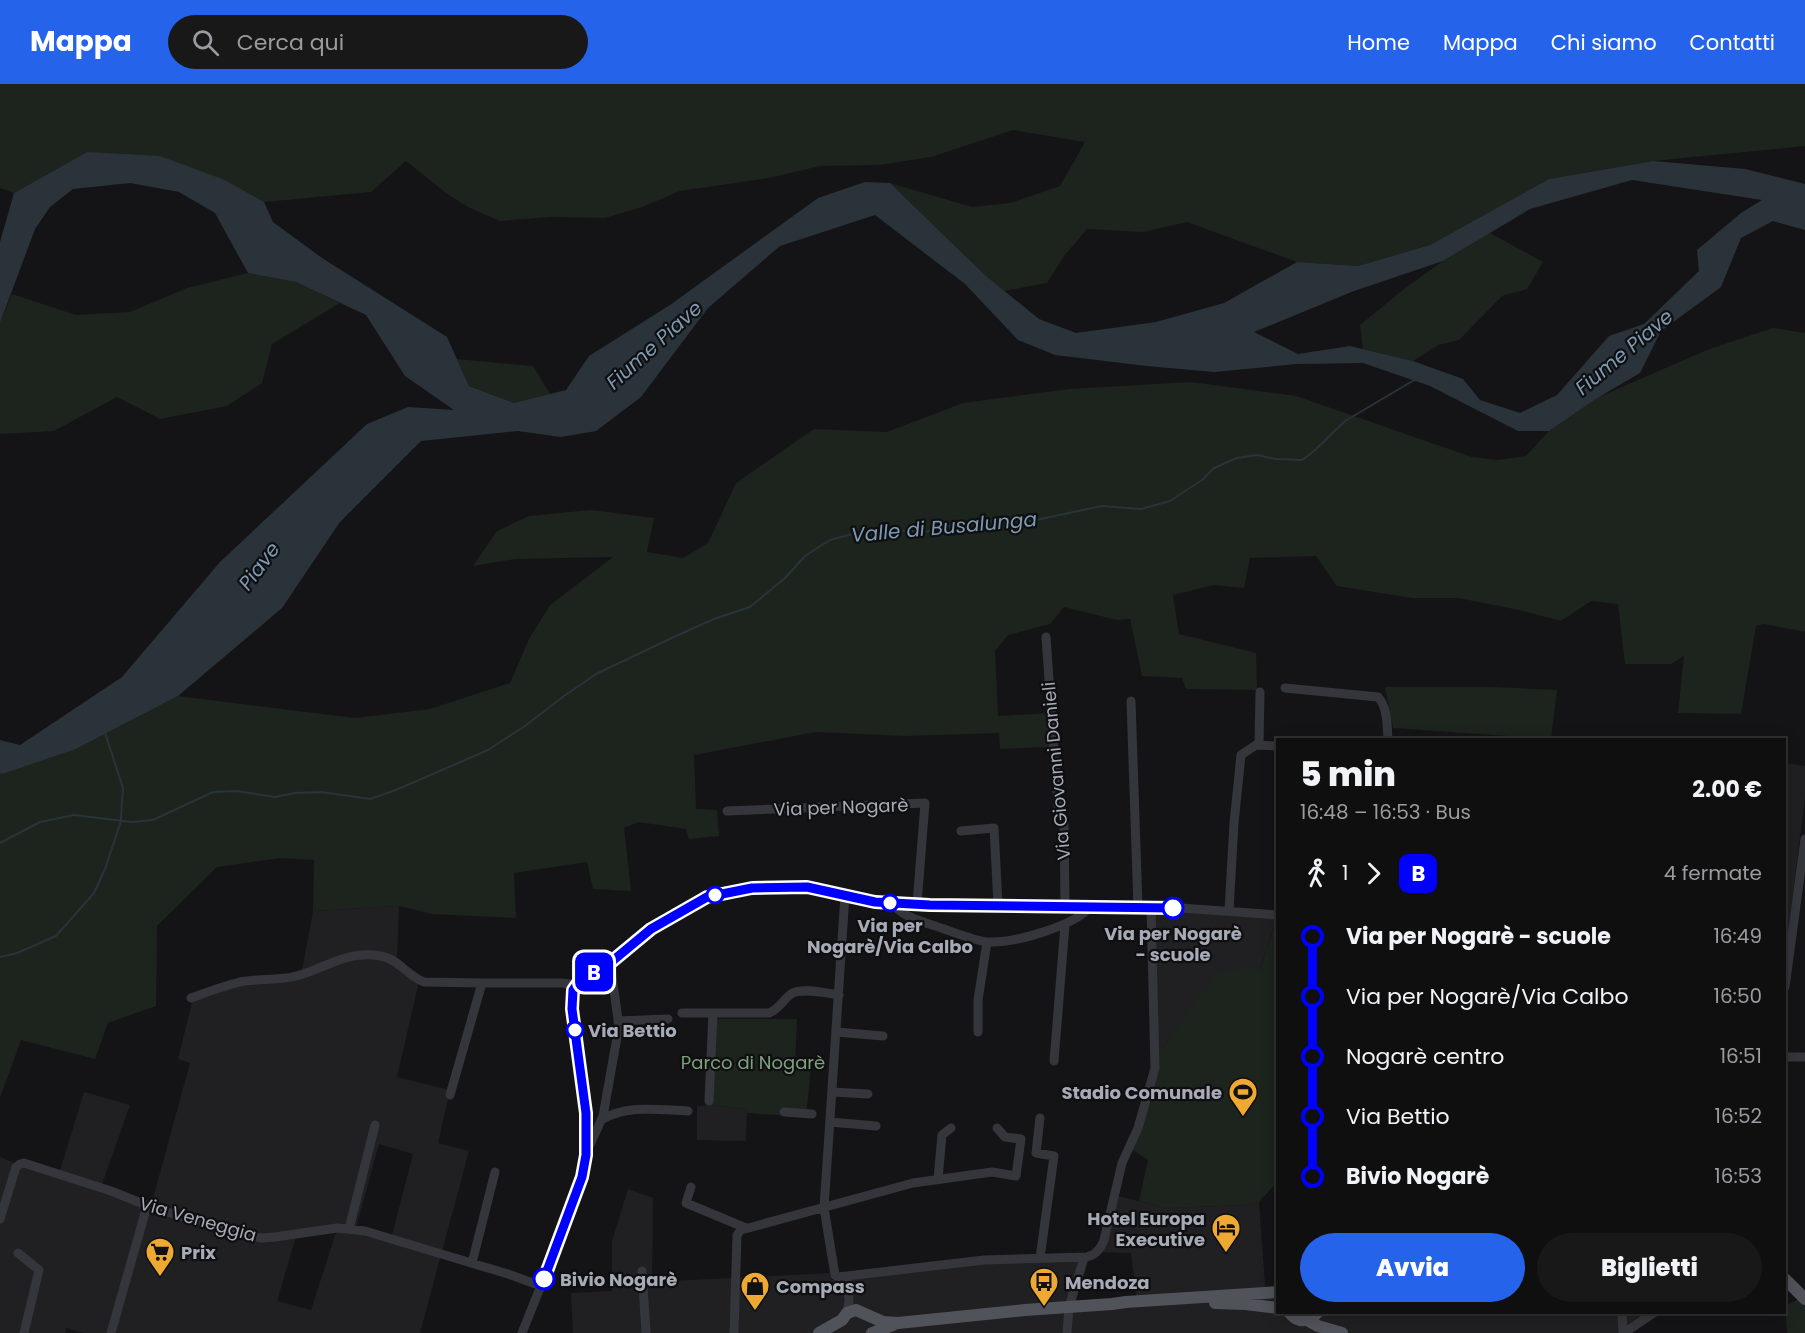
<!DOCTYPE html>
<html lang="it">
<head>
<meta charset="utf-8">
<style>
	:root { --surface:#0f0f10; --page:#181819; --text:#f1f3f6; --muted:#9b9c9f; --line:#2f2f30; --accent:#2563eb }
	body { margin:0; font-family:Poppins,sans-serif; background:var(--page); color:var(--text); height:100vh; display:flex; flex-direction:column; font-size:22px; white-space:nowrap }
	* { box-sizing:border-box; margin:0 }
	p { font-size:20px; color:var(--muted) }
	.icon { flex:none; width:33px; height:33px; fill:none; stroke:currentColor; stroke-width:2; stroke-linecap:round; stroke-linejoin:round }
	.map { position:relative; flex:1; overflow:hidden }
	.sheet { position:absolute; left:1276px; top:654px; width:510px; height:576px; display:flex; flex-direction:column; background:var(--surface); border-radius:0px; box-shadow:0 3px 15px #0003,0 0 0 2px var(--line) }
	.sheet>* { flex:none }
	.badge { padding:0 12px; border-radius:9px; font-size:21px; line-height:39px }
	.map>.badge { position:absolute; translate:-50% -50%; box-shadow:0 0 0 3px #fff }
	.legs { display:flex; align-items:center; gap:9px; height:66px; padding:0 24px; font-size:20px }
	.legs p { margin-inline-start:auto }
	.overview { display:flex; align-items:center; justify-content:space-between; height:102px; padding:0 24px }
	h1 { font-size:33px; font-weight:800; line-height:45px }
	.action { display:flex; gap:12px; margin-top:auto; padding:12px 24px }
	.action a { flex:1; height:69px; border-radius:36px; background:var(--accent); color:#fff; font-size:24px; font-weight:800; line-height:69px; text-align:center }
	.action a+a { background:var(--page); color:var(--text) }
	ul { padding:0 24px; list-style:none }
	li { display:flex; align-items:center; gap:21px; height:60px; font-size:22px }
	li i { display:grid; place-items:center; width:9px; height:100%; margin:0 8px; background:currentColor }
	li i::after { content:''; width:15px; height:15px; margin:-8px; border:4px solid; border-radius:50%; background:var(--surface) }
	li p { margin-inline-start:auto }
	li:first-child i { background:linear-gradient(#0000 50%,currentColor 0) }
	li:last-child i { background:linear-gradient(currentColor 50%,#0000 0) }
	header { display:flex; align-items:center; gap:36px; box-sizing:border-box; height:84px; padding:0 30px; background:var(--accent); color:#fff }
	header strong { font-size:28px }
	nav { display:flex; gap:33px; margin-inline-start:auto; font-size:21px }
	.search { width:420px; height:54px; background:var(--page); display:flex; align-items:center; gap:15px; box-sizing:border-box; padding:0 21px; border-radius:33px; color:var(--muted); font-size:22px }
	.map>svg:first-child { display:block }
</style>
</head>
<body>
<header>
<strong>Mappa</strong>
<div class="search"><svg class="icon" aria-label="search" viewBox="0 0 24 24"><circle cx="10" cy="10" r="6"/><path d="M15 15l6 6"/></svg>Cerca qui</div>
<nav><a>Home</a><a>Mappa</a><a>Chi siamo</a><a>Contatti</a></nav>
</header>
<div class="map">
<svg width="1805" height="1249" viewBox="0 0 1805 1249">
	<rect width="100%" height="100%" fill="#141416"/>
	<path fill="#202023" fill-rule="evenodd" d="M1785,679L1805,682V713L1785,873Z
		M1150,821L1278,830L1257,895L1189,929L1163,964L1155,957Z
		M399,822L397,875L420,893L397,993L450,1006L438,1059L469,1067L420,1249H84L66,1244L65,1249H0V1073L19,1081L58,1093L84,1008L130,1021L100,1106L123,1114L152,1118L190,979L178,975L194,910L288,892L302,887L313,827ZM379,1060L413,1070L391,1155L356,1144ZM338,1142L311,1226L277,1217L298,1146Z
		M710,1021L747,1025L746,1057L697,1056V1022Z
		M628,1105L653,1114L652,1198L830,1189L832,1196L985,1177L1085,1172L1072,1221L1137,1218L1131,1169L1095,1168L1103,1156L1114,1111L1167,1124L1245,1121L1259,1118L1266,1213L1278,1212V1228L1650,1229L1621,1249H573L571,1209L612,1207V1157Z"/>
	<path fill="#1c241d" d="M0,0H1805V62L1653,77L1549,95L1430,161L1358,182L1297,178L1187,138L1143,148L1087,145L1064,172L1047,199L1004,207L986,192L890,99L972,123L1010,119L1060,102L1085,58L1013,46L931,73L879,81L820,82L769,94L680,107L642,123L605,134L551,133L500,137L468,123L446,109L406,77L371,108L264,118L225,96L87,68L14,109L0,104Z
		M1490,149L1543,178L1527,205L1502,212L1459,256L1438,261L1413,277L1363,265L1360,241L1404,205L1443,177Z
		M248,189L296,198L340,219L272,260L262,299L227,322L160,335L117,313L54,347L0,350V239L12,210L76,231L130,228L187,204Z
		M1773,244L1805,249V548L1764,540L1756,542L1741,630L1678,629L1684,572L1671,580H1625L1618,520L1591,517L1561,537L1519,526L1458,514H1412L1337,502L1316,472L1250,474L1244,504L1214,501L1173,511L1179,550L1256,569L1257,606L1186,605L1182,594L1142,592L1130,535L1117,536L1064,523L1050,540L1008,551L995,567L998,632L1049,629L1051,663L1000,665L999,649L906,652L816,648L694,671L696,725L717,726L719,752L689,755L686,745L638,738L624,744L631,807L593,805L587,778L514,789L516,834L432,830L399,822L313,827L314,776L281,774L217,783L157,842L156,922L108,939L95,975L21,956L0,1014V689L76,665L178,612L355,634L430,625L510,599L529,555L550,521L613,473L515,475L473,482L497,447L529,432L591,426L654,434L647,468L683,474L708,459L736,399L814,345L887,348L963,319L1069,305L1191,298L1296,312L1472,373L1498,376L1526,372L1549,347L1599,313L1707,266Z
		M457,275L533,282L550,310L514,319L469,302Z
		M1385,603H1493L1557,606L1551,655L1393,644Z
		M1278,831V1097L1259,1118L1245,1121L1167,1124L1139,1117L1148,1076L1128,1063L1151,993L1155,957L1163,964L1215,891L1251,883L1260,886Z
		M712,935H797L795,981L811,983L806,1033L747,1029V1025L710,1021Z
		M1805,1212V1249H1787L1785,1222Z"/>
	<path fill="#2a3339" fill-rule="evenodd" d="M87,68L160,72L225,96L264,118L273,138L322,174L447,253L469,302L514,319L566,306L589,272L670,221L818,114L865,98L890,99L986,192L1039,235L1076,249L1156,238L1224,219L1297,178L1358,182L1430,161L1549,95L1653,77L1745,85L1805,100V146L1773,137L1741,154L1721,203L1661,247L1640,289L1599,313L1549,347H1518L1430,302L1363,279L1297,280L1214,288L1147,282L1055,271L1018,256L965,200L875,131L780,162L708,224L641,313L596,347L561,353L518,347L421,357L340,438L282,524L178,612L76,665L2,690L0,689V656L20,661L122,593L220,478L367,340L408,323L454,326L405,292L366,231L296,198L248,189L215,129L179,108L130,99L73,105L50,123L35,145L0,239V158L14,109ZM1632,96L1762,116L1741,129L1697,166L1699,187L1644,240L1609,252L1557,311L1520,329L1480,316L1463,295L1413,277L1350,262L1298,270L1254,248L1354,207L1443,177L1530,125Z"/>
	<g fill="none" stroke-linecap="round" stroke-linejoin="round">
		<path stroke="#2a3339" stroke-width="2" d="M0,759L40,738L74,731L132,738L153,736L213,708L237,707L275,713L295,709L322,708L370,715L396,706L488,666L525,642L564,612L596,590L676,552L714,535L750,523L785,494L805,472L830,456L856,449L891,446L926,448L951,442L1009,435L1031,437L1102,422L1141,425L1170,417L1202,396L1214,384L1237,374L1257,371L1276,375L1302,376L1314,367L1345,337L1416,295
			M0,873L17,869L56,852L94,809L105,785L121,737L122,716L123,704L105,649"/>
		<path stroke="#35363b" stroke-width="9" d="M1046,553L1058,722L1064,739L1065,821
			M1285,604L1378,613C1388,624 1387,641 1388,656
			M1131,617L1138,823
			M1259,661L1260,608
			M727,727L925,719L917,820
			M961,747L994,744L998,821
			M845,811L824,1124L835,1191L838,1193L847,1192L849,1217L847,1230
			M893,819C899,831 920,837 932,841C946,845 976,858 989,858C1015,859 1075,842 1091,822
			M1229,827L1234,739L1241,671L1256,661L1278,662
			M1785,903L1805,755
			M191,914C207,908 224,902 240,898C258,894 278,897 296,892C327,884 345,866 381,872C398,875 408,892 424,898L482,899H562L569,900L574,903
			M682,929H713
			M618,937L668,935
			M836,948L883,952
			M978,948V916L987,858
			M1785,973H1805
			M1054,977L1065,841
			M832,1008L868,1010
			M450,1011L482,899
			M709,1017L713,929H769C779,925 783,916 791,910C801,903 826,909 839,911
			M784,1028L812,1030
			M1040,1034L1036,1069L1054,1072L1040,1174
			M601,1036C628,1020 659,1026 688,1027
			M830,1038L876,1042
			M586,1064L589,1063L603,1032L619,942L610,879
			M938,1095L942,1051L951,1044
			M691,1103L686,1119L746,1144
			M0,1135L16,1083L20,1080L24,1079L111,1107L151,1123L243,1151L262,1154L275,1153L337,1144L365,1147L508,1190L541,1202
			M349,1145L375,1041
			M18,1169L39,1186L24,1249
			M472,1179L495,1088
			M642,1187L646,1249
			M847,1192L984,1176L1087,1173C1096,1171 1101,1164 1104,1156L1122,1079L1138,1044L1155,984L1151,823
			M1622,1228L1623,1249
			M111,1249L147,1122
			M522,1249L570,1129L582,1093L586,1071V1029L572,925L574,903L580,896L614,876L651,845L707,813L752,804L807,803L875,818L930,821L1181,824L1278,831
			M734,1249L737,1151L741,1146L913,1099L992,1088L1016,1092L1021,1055L1005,1053L997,1044
			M1067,1249L1069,1223L1084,1174
			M1624,1249L1655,1228"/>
		<path stroke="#51535a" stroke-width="12" d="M1785,1195L1805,1215
			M1215,1219L1245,1220L1278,1224
			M1289,1228C1297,1239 1309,1239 1318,1228
			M1307,1236L1318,1242L1342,1249
			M819,1249L842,1236L847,1229L856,1226L883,1238L898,1239L1025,1226L1112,1220L1126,1218L1278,1208
			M872,1249L893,1241"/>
	</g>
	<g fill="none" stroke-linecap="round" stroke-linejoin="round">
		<g stroke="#fff" stroke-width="14">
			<path id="line-1" d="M544,1195L582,1093L586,1071V1029L572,925L573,906L580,896L610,879L651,845L707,813L752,804L807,803L875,818L930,821L1173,824"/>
		</g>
		<use href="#line-1" stroke="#00f" stroke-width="9"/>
	</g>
	<defs>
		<g id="stadium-pin" transform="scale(1.5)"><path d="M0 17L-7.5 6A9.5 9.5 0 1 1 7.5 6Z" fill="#eea933" stroke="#0f0f11"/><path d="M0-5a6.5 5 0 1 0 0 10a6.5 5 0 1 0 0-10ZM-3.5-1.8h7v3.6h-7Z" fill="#111"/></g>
		<g id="hotel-pin" transform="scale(1.5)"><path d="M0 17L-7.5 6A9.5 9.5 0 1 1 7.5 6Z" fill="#eea933" stroke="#0f0f11"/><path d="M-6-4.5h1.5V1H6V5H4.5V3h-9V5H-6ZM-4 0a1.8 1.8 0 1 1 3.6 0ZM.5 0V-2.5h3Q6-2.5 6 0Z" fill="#111"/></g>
		<g id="supermarket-pin" transform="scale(1.5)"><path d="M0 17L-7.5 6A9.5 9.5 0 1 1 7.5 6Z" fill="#eea933" stroke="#0f0f11"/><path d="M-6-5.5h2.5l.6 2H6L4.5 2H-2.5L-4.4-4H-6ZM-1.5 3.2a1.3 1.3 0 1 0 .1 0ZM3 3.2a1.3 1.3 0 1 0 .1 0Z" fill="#111"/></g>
		<g id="bus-pin" transform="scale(1.5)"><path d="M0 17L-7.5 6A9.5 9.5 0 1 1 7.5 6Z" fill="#eea933" stroke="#0f0f11"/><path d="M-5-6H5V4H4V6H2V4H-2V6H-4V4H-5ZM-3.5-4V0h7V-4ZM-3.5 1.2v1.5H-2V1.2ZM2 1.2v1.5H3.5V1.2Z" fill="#111"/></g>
		<g id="shop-pin" transform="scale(1.5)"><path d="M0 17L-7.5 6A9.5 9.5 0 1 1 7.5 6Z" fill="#eea933" stroke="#0f0f11"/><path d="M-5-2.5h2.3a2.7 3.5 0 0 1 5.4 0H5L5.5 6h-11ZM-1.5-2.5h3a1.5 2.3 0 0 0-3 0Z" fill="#111"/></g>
	</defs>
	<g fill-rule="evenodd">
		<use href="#stadium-pin" x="1243" y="1008"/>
		<use href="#hotel-pin" x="1226" y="1144"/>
		<use href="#supermarket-pin" x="160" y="1168"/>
		<use href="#bus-pin" x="1044" y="1198"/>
		<use href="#shop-pin" x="755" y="1202"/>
	</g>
	<g fill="#fff" stroke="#00f" stroke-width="3">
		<circle cx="715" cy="811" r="8"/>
		<circle cx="890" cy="819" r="8"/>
		<circle cx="1173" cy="824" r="10"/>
		<circle cx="575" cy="946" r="8"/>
		<circle cx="544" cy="1195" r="10"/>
	</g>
	<g text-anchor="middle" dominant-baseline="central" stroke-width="4.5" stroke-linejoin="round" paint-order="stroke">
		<g font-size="18" fill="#a6abb6" stroke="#0f0f11">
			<text transform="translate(1056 687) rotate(-95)">Via Giovanni Danieli</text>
			<text transform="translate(841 723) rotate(-2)">Via per Nogarè</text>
			<text transform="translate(198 1135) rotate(16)">Via Veneggia</text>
		</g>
		<g font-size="18" font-weight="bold" fill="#a6abb6" stroke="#0f0f11">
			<text x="890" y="841">Via per<tspan x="890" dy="21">Nogarè/Via Calbo</tspan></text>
			<text x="1173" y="849">Via per Nogarè<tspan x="1173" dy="21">- scuole</tspan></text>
			<text x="588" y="946" text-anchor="start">Via Bettio</text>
			<text x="560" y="1195" text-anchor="start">Bivio Nogarè</text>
		</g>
		<g font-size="18" fill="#7da17e" stroke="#0f0f11">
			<text x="753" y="978">Parco di Nogarè</text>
		</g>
		<g font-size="18" font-weight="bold" fill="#a6abb6" stroke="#0f0f11" text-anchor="start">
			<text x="1222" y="1008" text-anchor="end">Stadio Comunale</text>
			<text x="1205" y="1134" text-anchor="end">Hotel Europa<tspan x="1205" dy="21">Executive</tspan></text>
			<text x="181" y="1168">Prix</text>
			<text x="1065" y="1198">Mendoza</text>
			<text x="776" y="1202">Compass</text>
		</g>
		<g font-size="20" font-style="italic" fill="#7d9ab1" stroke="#0f0f11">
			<text transform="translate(654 261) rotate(-42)">Fiume Piave</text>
			<text transform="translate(1624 268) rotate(-40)">Fiume Piave</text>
			<text transform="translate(944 443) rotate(-5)">Valle di Busalunga</text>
			<text transform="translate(259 482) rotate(-53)">Piave</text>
		</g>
	</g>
</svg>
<b class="badge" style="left:594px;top:888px;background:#00f;color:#fff">B</b>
<section class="sheet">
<div class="overview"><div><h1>5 min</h1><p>16:48 – 16:53 · Bus</p></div><b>2.00 €</b></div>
<div class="legs"><svg class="icon" aria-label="walk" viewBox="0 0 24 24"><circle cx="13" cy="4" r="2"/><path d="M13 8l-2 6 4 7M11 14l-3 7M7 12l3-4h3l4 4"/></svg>1<svg class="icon" aria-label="forward" viewBox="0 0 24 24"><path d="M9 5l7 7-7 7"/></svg><b class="badge" style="background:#00f;color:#fff">B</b><p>4 fermate</p></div>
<ul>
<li><i style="color:#00f"></i><b>Via per Nogarè - scuole</b><p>16:49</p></li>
<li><i style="color:#00f"></i><span>Via per Nogarè/Via Calbo</span><p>16:50</p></li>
<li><i style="color:#00f"></i><span>Nogarè centro</span><p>16:51</p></li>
<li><i style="color:#00f"></i><span>Via Bettio</span><p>16:52</p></li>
<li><i style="color:#00f"></i><b>Bivio Nogarè</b><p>16:53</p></li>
</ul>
<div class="action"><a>Avvia</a><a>Biglietti</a></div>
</section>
</div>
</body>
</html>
